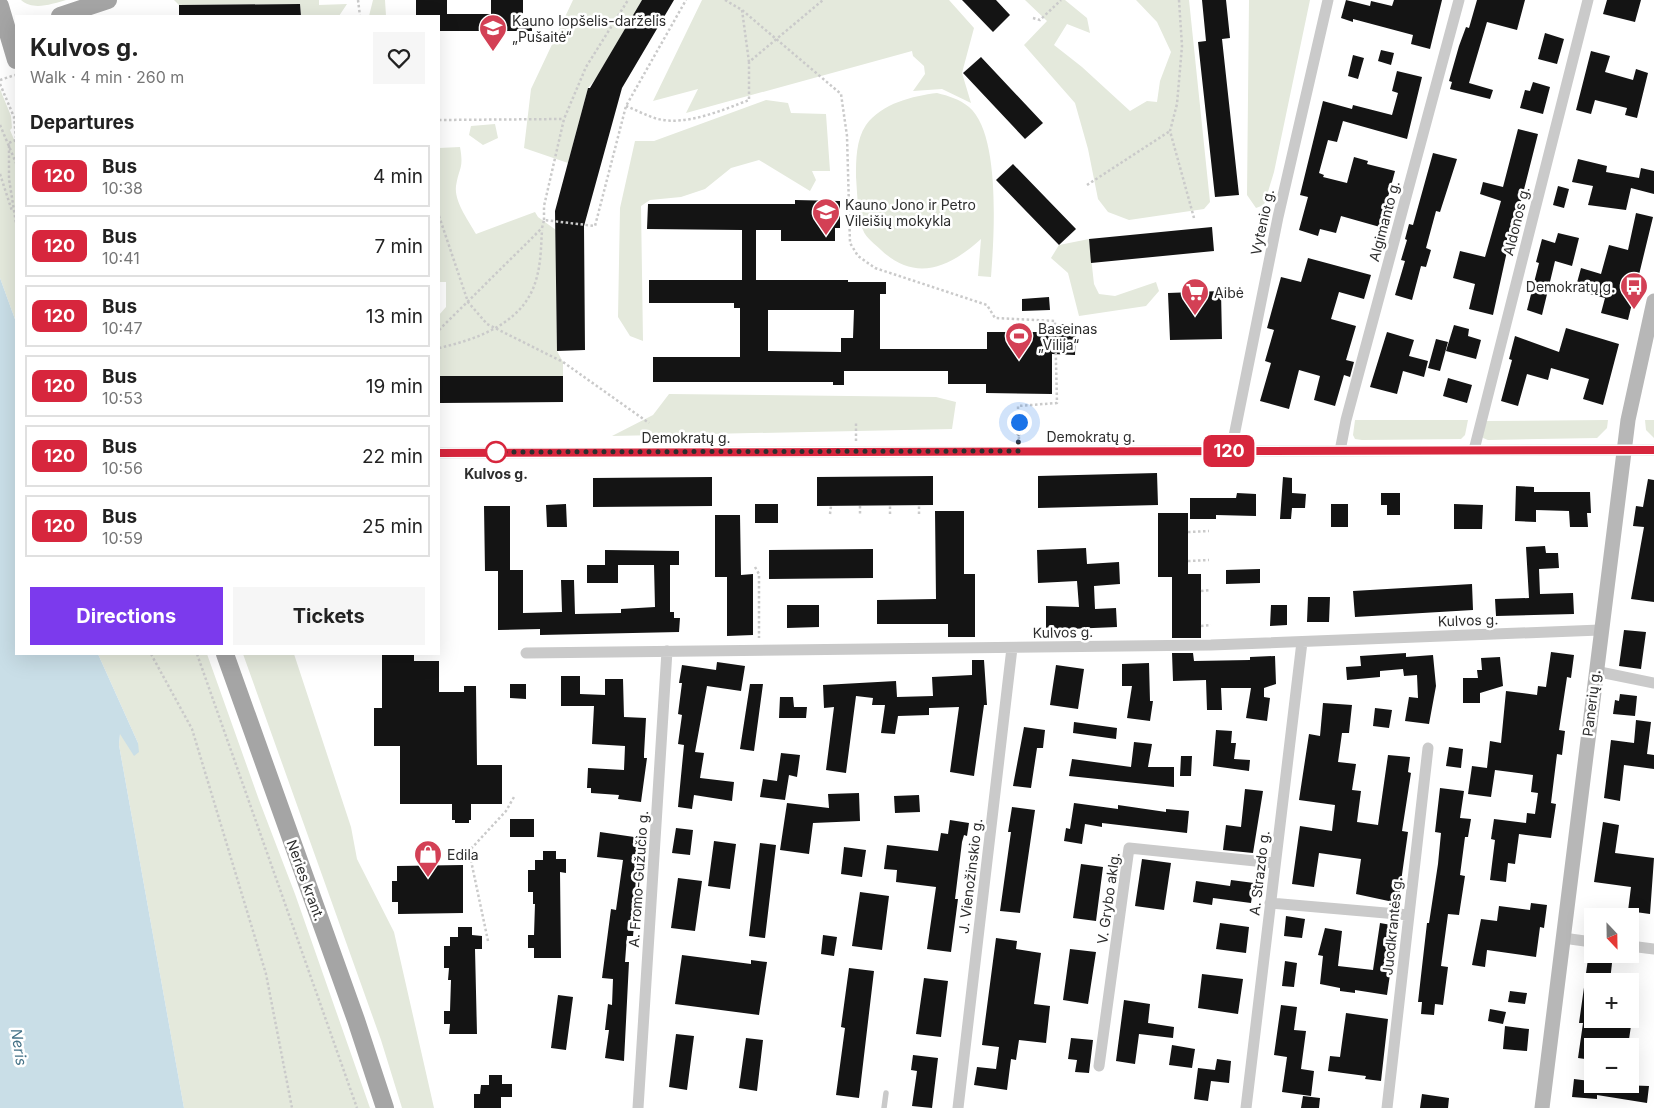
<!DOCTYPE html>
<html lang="en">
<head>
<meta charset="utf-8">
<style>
	:root { --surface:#fff; --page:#f6f6f6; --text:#222; --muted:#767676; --line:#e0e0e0; --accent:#7c3aed }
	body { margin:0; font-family:Inter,sans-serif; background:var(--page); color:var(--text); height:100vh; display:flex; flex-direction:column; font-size:19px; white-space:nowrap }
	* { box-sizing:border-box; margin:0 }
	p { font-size:16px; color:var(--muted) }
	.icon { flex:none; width:28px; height:28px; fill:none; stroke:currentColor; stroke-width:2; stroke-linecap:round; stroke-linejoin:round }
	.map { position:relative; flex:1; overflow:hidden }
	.side { position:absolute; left:15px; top:15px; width:425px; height:640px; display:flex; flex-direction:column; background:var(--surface); border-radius:0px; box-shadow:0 5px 20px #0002 }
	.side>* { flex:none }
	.badge { padding:0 10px; border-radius:8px; font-size:18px; line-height:32px }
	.needle { width:32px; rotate:158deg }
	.controls { position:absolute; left:1584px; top:908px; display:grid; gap:10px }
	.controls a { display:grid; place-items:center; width:55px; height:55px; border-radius:0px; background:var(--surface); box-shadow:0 5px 20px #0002; font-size:25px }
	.you { position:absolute; width:25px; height:25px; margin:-12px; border:4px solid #fff; border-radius:50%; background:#1a73e8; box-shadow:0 0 0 8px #1a73e833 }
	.map>.badge { position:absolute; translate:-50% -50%; box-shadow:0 0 0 2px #fff }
	h2 { padding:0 15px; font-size:19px; line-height:45px }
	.round { display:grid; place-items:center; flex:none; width:52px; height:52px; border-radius:0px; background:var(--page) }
	.headline { display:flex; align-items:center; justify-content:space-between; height:85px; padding:0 15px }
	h1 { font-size:24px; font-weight:700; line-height:38px }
	.primary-button { display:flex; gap:10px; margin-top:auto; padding:10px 15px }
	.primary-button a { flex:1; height:58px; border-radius:0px; background:var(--accent); color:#fff; font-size:20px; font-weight:700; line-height:58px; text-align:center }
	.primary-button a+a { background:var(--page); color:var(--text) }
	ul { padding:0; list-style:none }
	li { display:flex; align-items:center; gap:15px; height:62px; margin:0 10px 8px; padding:0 5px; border:2px solid var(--line); border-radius:0px }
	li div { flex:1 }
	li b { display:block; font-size:19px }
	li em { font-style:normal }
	li .badge { min-width:55px; font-weight:700; text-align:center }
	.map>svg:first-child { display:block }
</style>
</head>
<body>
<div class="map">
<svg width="1654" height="1108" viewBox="0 0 1654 1108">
	<rect width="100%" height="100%" fill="#fff"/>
	<path fill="#e4e9dc" d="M21,0H66C52,4 33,11 21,0Z
		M174,0H319V5L347,4L339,16H301L300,4L179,5Z
		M373,0H385L386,16H369Z
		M573,0H642L597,77L588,88L568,163L524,148L531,89Z
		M702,0H949L974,28L962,73L971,103L942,89L913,91L925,74L924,66L913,56L912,51L686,113L698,89L653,101Z
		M1025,0H1065L1087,18L1090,33L1067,24L1054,45L1082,67L1130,111L1147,101L1157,102L1160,81L1171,52L1157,22L1136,0H1189L1210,202L1204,209L1129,220L1108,212L1098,199L1088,149L1075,103L1024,45L1047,21Z
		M1249,0H1310L1274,172L1264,205L1256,208L1247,195Z
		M0,89L11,116L12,128L10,130L16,144V322L0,278Z
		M937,93C949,96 959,99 969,107C1001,134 994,237 991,277L978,276L981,239C950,267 916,283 881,250C875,244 866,238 863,230C858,219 857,190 856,177C856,160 856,140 866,125C882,103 913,96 937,93Z
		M766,100L788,103L791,113L826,114L830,171H812L816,180L810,191L759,160L731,168L705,189L681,197L650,200L641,206L643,341L630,336L618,317L620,208L635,141H654Z
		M495,124L498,138L483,145L469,135L471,126Z
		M460,147C464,169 459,167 456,186C454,202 469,221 476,234L535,212L538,217L556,230L557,351L563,362V376H439V315L446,307V282H439V148Z
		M1089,239L1094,284L1099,294L1115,296L1156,282L1159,291L1146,306L1079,316L1068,273L1051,258L1059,245Z
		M669,394L936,397L956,402L952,429L612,436L653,415Z
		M1355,420H1468L1465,435L1461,439L1362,440L1355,439L1353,435Z
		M1608,420L1607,428L1597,438L1488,440L1483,438L1481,433L1484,421Z
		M1645,420H1654V438L1646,430Z
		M98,654H207L259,800L295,894L370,1108H184L119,745L120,733L138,743Z
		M243,654H294L351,827L357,859L394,932L434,1108H402L381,1040Z"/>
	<path fill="#c9dee7" d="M0,278L16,322V654H98L138,743L139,752L134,756L120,734L119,745L184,1108H0Z"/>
	<path fill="#141414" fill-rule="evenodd" d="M416,0H447V14H491V0H523V18H532V31H439V16H416Z
		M642,0H674L622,88L584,226L585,350L557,351L555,211L588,88H590Z
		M962,0H996L1010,15L993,32Z
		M1202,0H1226L1230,38L1222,39L1239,195L1215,197L1198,42L1206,41Z
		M1346,0L1370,6L1371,1L1392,6L1394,0H1442L1430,49L1411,44L1413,35L1353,19V22L1341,18Z
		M1477,0H1525L1517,30L1487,22L1469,83L1493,90L1490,99L1450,89L1452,82L1449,81L1459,46L1466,27L1469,28Z
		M1607,0H1641L1635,22L1603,14Z
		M300,4L301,16H179V5Z
		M1545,33L1564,39L1557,64L1538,59Z
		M1381,50L1394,53L1391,65L1378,61Z
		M1591,51L1610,56L1605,72L1633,80L1636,69L1648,73L1637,118L1625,115L1627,108L1595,100L1591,114L1576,110Z
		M1353,55L1364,58L1358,79L1348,76Z
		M981,57L1043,123L1025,139L963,73Z
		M1397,71L1422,77L1407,139L1343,121L1337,142L1328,140L1319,173L1324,175L1323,177L1347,183L1354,157L1368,161L1367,164L1395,171L1380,227L1341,216L1336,233L1320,229L1318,236L1299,230L1308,197L1300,195L1323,101L1352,109L1353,105L1392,115L1398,93L1392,91Z
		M1533,82L1550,87L1543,114L1520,108L1525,90L1530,91Z
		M1518,129L1538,134L1513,233H1511L1493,315L1469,309L1475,284L1453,278L1460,251L1485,257L1501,201L1480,194L1483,182L1503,187Z
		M1433,153L1457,159L1440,212L1436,211L1426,248L1431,250L1426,267L1421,266L1412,300L1395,295L1405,261L1401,260L1407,240L1405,239L1409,224L1413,225Z
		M1578,159L1607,166L1606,172L1639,178L1641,168L1654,171V194L1631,188L1626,210L1588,205L1593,186L1572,182Z
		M1013,164L1076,229L1059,245L996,180Z
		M1558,186L1569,189L1564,208L1553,205Z
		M795,200L840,201V228H835V241H781V230H756V280H848V282H886V294H880V349H987V332H1060V324L1076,325L1075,355L1052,354V394L986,393V384H948V371H844V385H833V382H653V357H740V308H734V303H649V280H742V230L647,229L648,204H795ZM768,310H854L853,338H841V352L768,351Z
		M1636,213L1653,217L1628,320L1601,313L1605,298L1575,290L1581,268L1601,274L1609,245L1628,250Z
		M1212,227L1214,251L1091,263L1089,239Z
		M1558,233L1579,238L1572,266L1555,261L1542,315L1527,310L1539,263L1536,262L1542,239L1555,243Z
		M1308,258L1371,275L1364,299L1339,292L1331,319L1356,326L1346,360L1354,362L1350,377L1344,375L1335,406L1314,400L1320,376L1299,370L1289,409L1260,401L1271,363L1265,361L1274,330L1267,328L1281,277L1301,282Z
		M1221,291L1222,339L1170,340L1168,293Z
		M1049,297L1050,310L1022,311V299Z
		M1454,325L1469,329L1468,336L1481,340L1476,359L1446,351Z
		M1566,328L1619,344L1603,405L1583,399L1589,379L1551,368L1548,380L1527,374L1518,406L1501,401L1512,360L1509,359L1515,336L1559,352Z
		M1387,332L1414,340L1409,356L1428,361L1424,377L1403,371L1397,394L1370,387Z
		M1436,339L1448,342L1440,371L1428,368Z
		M439,376H563V402L439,403Z
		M1448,378L1472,385L1467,403L1443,396Z
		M1157,473L1158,505L1038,508V476Z
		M933,476V505L817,506V477Z
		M712,477V506L593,507V478Z
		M1283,477L1292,478V493L1306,494L1305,508H1292L1291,519H1280Z
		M1648,479L1654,480V602L1631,599L1644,527L1633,526L1636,506L1643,507Z
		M1516,486L1534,487V492H1590L1591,513H1587L1588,527H1570L1569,511L1536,510V522L1515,521Z
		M1237,493L1256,494V516L1216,515V519H1190V498H1236Z
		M1381,493H1400V515H1387V505H1381Z
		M566,504L567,527H547L546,505Z
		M755,504H778V523H755Z
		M1331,504H1348V527H1331Z
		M1454,504L1483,505L1482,529H1454Z
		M484,506H510V570H523V613L562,612L561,580H574L575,614L621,613V609L655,607L654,565H618V583H587V565H605V550L679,551V565H670V612H674V618H680L679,632L540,635V629L498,630V571H485Z
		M935,511H964V574H975V637H948V624H877V600L936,599Z
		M1158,513H1188V574H1201V638H1172V577H1158Z
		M715,515H740L741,575L753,574V635L727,636V577H715Z
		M1545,546L1546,553H1558L1559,568L1539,569L1540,594L1573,593L1574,614L1496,616L1495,599L1529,598L1526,547Z
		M1086,548L1087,564L1119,562L1120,584L1094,586L1095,609L1116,608L1117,627L1046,630V606L1079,607L1077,581L1038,583L1037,550Z
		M873,549V578L769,579V550Z
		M1260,569V583L1226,584V570Z
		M1472,584L1473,610L1355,617L1353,591Z
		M1308,597H1330L1329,622H1307Z
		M787,605H819V627L787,628Z
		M1271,605H1287V625L1270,626Z
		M1624,630L1646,632L1641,669L1619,666Z
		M1551,652L1574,655L1571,678L1567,677L1559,730L1565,731L1562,755L1557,754L1551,803L1556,804L1551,838L1519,834L1515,864L1508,863L1506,882L1490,880L1495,840L1491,839L1494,819L1526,823L1527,813L1535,814L1538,793L1531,792L1533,775L1495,770L1491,797L1468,794L1472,766L1487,768L1490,741L1501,743L1506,691L1537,695L1538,686L1546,687Z
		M1172,653H1193L1194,661L1250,660V657L1275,656L1276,684L1264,688V697L1270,698L1267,721L1246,718L1251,688H1221L1222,710H1207L1206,680L1173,681Z
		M1406,653V657L1433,655L1436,686L1429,724L1405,721L1409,697L1418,698L1417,675L1404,676L1403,669L1380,671V677L1347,680L1346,667L1361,666L1360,656Z
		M382,654H414V661H439V692H464V686H476L477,765H502V804H471V820H469V823H455V820H452V804H400V746H374V708H382Z
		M1500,657L1503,686L1480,693V703H1463V678H1478L1477,670H1482L1481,658Z
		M972,660H984L987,705H984L974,776L950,772L959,707L929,708V715L898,716L895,734L881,733L885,705H872L873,698L856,696L846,773L826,770L834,707L824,708L823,685L896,681L897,697L933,696L932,677L972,675Z
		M717,662L745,666L741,691L707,686L695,752L704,753L700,778L734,782L732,801L694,795L692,809L678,807L684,745L678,744L682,715L678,714L682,683H679L682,665L716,670Z
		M1149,663L1150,701H1153L1150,721L1127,718L1132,686H1122V664Z
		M1056,665L1084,669L1078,709L1050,705Z
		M561,676H580V694L605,695V679H623L624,717L646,718L644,754V758H647L641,802L618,799L619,795L591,793V788H587L588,768L624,770L625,746L592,744L594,706H561Z
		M510,684H526V699L510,698Z
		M750,684H763L754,751L740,749Z
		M1620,694L1637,696L1635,716L1613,714L1615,700L1619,701Z
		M780,697H793L794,707H807L806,718H779Z
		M1323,703L1352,705L1349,733H1342L1338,762L1356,764L1352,790L1361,791L1357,822L1378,825L1388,755L1410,757L1408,772L1411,773L1402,831L1408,832L1398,903L1356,894L1361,859L1319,853L1314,887L1292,884L1300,826L1332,831L1335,805L1299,800L1309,734L1320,736Z
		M1375,708L1392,710L1389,728L1373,726Z
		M1636,720L1651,722L1647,754L1654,755V769L1624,765L1620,801L1604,798L1611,740L1634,743Z
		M1074,722L1117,728L1116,739L1073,733Z
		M1024,727L1045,730L1043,748H1037L1031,788L1013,786Z
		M1216,730L1232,731L1231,743H1236L1234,759L1250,760L1249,771L1213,766Z
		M1134,742L1152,744L1148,767H1174V787L1069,776L1072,759L1131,767Z
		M1449,747L1463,749L1461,768L1446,766Z
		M781,753L800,755L797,777L789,775L785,800L760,797L763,779L777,781Z
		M1181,756H1192L1191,776H1180Z
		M1440,788L1464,791L1460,818L1471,819L1468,837H1465L1460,875L1465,876L1459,915L1448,914L1441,966L1448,967L1443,1005L1435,1004L1434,1015L1421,1014L1422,1002H1418L1427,923H1429L1438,864L1441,833L1435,832Z
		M1245,789L1263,791L1253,853L1223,850L1226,825L1241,827Z
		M859,793L860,821L813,823L809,854L780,850L787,803L829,808L828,794Z
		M919,795L920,812L895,813L894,796Z
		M1074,803L1118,809V805L1166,812V809L1189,811L1187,833L1102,823V827L1085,824L1082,844L1064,841L1066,828L1070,829Z
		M1012,807L1035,810L1020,913L1000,911L1011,832H1008Z
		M510,819H534V837H510Z
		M950,820L969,823L967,836L964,835L962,842L955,899H958L951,952L927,949L936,887L896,882L897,870L884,869L887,845L938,851L941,833L948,834Z
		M1603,822L1619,825L1615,853L1654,858L1650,914L1628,911L1631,887L1594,882Z
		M676,828L693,830L690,855L672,853Z
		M600,832L641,838L635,877L639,878L633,936H627L625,962H629L624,1061L605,1058L609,1030H605L608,1004L612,1005L613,979L602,978L611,909L616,910L623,860L597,857Z
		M714,841L736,844L730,889L708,886Z
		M760,843L776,845L765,938L749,936Z
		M844,847L866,850L862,877L841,874Z
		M543,851H556V859H566V873L560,872L561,958H534V948H528V935H534L535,904H533V892H528V870H535V860H543Z
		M1142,859L1171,863L1164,910L1135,906Z
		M1081,864L1103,867L1096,921L1073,918Z
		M463,865V913L398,914V902H392V881H397V866Z
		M678,878L702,881L695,931L671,928Z
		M1231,880L1254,883L1251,903L1213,898L1212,905L1193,902L1196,881L1230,886Z
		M860,892L889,896L882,950L852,946Z
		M1531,903L1547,905L1544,928L1540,927L1536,957L1487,950L1485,967L1472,965L1481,919L1497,921L1499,906L1530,910Z
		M1286,916L1305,919L1302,938L1284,936Z
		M1220,923L1249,927L1246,953L1216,949Z
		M1380,923L1397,926L1387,995L1355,990V993L1340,991V988L1320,984L1323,956L1318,955L1325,928L1342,931L1338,966L1373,970Z
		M458,927H472V935L482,936V949H475L477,1034H449L450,1024H444V1011H450L451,980H448L449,968H444V946H450V937H458Z
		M823,935L837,937L834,956L821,954Z
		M996,938L1017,941L1016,949L1041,953L1034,1004L1050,1006L1046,1043L1019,1040L1016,1060L1011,1059L1007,1090L974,1085L977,1067L996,1069L999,1047L982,1045Z
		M1070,949L1096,952L1088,1004L1063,1000Z
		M682,955L751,964V960L767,962L759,1015L675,1004Z
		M1588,959L1612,963L1610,981H1592V1019H1632L1628,1046H1592V1060L1578,1058L1583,1023H1579Z
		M1285,961L1297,963L1294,987L1282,986Z
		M849,968L874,971L859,1098L836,1095L845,1028L841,1027Z
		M1202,974L1243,979L1238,1014L1198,1008Z
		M924,978L948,981L941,1037L916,1034Z
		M1510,991L1527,993L1525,1004L1508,1002Z
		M558,995L573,997L566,1050L551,1048Z
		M1124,1000L1150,1004L1148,1023L1174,1027L1173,1038L1139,1034L1135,1064L1116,1061Z
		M1281,1005L1297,1007L1294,1030L1306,1031L1301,1069L1314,1071L1311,1096L1282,1092L1287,1057L1274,1055Z
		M1490,1009L1506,1012L1503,1024L1488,1021Z
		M1346,1013L1388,1019L1381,1081L1365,1079L1366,1076L1328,1071L1330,1056L1340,1057Z
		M1505,1026L1529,1029L1527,1051L1503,1049Z
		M676,1034L694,1036L687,1090L669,1087Z
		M746,1038L763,1040L757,1091L739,1088Z
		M1071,1038L1093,1040L1089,1073L1075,1072L1077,1060L1068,1059Z
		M1172,1045L1195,1049L1192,1068L1169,1065Z
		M913,1055L938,1058L932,1108L912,1106L917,1071L911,1070Z
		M1217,1059L1231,1061L1229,1083L1211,1081L1208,1101L1194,1099L1198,1068L1215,1070Z
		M489,1075H502V1084H512V1097H501V1108H474V1094H480L481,1085H489Z
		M1574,1079L1590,1081L1592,1084L1649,1086L1647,1103L1597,1095V1099L1572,1097Z
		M1422,1094L1449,1098L1448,1108H1420Z
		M1303,1096L1320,1098L1319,1108H1301Z"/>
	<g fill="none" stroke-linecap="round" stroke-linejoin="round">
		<path stroke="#cacaca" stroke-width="2.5" stroke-dasharray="2.5 2.5" stroke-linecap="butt" d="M358,0L360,16
			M725,0L742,10L841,94L847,136L850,243L858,256L875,268L987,305L995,318L1055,321L1057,403L1018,406L1019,440
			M1179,0L1182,46L1177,104L1170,131L1194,218
			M742,10L749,62
			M1033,18L1040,20L1061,0
			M0,80L15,75
			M0,84L14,117L16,138
			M626,106C636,110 647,116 658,119C686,126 723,110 749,100V62L823,0
			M439,120L564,119
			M0,125L16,163
			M16,140L9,143V179L16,223
			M0,174L12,211
			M1087,185L1170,131
			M439,216L468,302L487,324L563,362L649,423
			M544,220V206L564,119L586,67L628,0
			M439,330L542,228L544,220L595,226L626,106L686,0
			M439,348C478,339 524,323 536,280C541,264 541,246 542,230
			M856,441V422
			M860,506V514
			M830,514L831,506
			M890,514V505
			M919,514V505
			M1188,532L1209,531
			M1188,561L1209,560
			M755,567L759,574V638
			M1201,591L1210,590
			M1201,626L1211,625
			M151,654L192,729L266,974L292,1108
			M197,654L357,1108
			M488,941L469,851L506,811L514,797"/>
		<path stroke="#cacaca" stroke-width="5.5" d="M884,1108L886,1093"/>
		<path stroke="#cacaca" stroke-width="11" d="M1474,450L1588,0
			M1231,451L1278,217L1328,0
			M1340,451L1346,420L1459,0
			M439,453L1654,450
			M526,653L1211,645L1600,630
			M1595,671L1654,683
			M1270,903L1409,915
			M1563,938L1592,942
			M1630,946L1654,949
			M1099,1066L1129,848L1275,863
			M638,1108L667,651
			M958,1108L1012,648
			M1246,1108L1302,642
			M1387,1108L1428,748"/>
		<path stroke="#b7b7b7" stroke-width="15" d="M1542,1108L1628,420L1654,301"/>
		<path stroke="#a5a5a5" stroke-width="18" d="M0,6L16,60
			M60,16L108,0
			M225,654L356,1020L385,1108"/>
	</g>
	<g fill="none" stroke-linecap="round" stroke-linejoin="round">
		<g stroke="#fff" stroke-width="11">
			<path id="line" d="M439,453L1654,450"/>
		</g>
		<use href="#line" stroke="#d7263d" stroke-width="8"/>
		<path stroke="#2d2d2d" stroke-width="5" stroke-dasharray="0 9" d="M496,452L1018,451L1019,422"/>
	</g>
	<defs>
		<g id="school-pin" transform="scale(1.4375)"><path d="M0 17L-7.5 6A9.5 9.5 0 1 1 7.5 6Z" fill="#d34055" stroke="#fff"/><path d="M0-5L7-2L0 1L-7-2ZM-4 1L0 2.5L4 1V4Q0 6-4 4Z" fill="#fff"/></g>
		<g id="bus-pin" transform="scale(1.4375)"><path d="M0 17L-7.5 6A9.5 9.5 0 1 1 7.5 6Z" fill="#d34055" stroke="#fff"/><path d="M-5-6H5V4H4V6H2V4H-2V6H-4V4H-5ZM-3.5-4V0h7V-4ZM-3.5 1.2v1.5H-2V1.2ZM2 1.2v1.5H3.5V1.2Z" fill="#fff"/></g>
		<g id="supermarket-pin" transform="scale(1.4375)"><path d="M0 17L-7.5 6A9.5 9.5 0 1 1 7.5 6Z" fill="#d34055" stroke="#fff"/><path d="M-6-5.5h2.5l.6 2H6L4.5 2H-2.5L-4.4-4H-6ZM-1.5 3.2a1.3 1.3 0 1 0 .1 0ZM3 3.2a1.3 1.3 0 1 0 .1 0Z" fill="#fff"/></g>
		<g id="stadium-pin" transform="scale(1.4375)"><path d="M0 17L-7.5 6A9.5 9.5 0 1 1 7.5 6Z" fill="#d34055" stroke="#fff"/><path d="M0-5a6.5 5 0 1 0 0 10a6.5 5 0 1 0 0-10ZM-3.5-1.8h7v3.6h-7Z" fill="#fff"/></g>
		<g id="shop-pin" transform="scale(1.4375)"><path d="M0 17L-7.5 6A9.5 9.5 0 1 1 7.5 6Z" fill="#d34055" stroke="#fff"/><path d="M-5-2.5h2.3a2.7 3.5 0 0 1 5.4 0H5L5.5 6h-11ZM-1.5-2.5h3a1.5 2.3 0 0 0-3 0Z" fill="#fff"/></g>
	</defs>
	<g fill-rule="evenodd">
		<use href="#school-pin" x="493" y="28"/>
		<use href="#school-pin" x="826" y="212"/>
		<use href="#bus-pin" x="1634" y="286"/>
		<use href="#supermarket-pin" x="1195" y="292"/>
		<use href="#stadium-pin" x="1019" y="336"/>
		<use href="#shop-pin" x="428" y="854"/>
	</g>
	<circle fill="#fff" stroke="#d7263d" stroke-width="2.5" cx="496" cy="452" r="10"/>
	<g text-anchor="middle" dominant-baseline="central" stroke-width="5" stroke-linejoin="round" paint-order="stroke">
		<g font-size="14" fill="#2d2d2d" stroke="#fff" text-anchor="start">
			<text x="512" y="20">Kauno lopšelis-darželis<tspan x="512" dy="16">„Pušaitė“</tspan></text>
			<text x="845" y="204">Kauno Jono ir Petro<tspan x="845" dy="16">Vileišių mokykla</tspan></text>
			<text x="1615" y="286" text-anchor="end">Demokratų g.</text>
			<text x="1214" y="292">Aibė</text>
			<text x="1038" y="328">Baseinas<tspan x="1038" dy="16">„Vilija“</tspan></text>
			<text x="447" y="854">Edila</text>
		</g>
		<g font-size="14" fill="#2d2d2d" stroke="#fff">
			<text transform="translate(1384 221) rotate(-75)">Algimanto g.</text>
			<text transform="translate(1516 221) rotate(-76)">Aldonos g.</text>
			<text transform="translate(1262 222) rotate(-78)">Vytenio g.</text>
			<text x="1091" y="436">Demokratų g.</text>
			<text x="686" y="437">Demokratų g.</text>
			<text transform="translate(1468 620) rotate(-2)">Kulvos g.</text>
			<text transform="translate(1063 632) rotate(-1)">Kulvos g.</text>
			<text transform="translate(1591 703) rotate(-83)">Panerių g.</text>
			<text transform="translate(1259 873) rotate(-83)">A. Strazdo g.</text>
			<text transform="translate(970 876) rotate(-83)">J. Vienožinskio g.</text>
			<text transform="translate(638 879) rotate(-86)">A. Fromo-Gužučio g.</text>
			<text transform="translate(306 880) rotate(70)">Neries krant.</text>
			<text transform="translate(1108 898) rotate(-82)">V. Grybo aklg.</text>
			<text transform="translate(1392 926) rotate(-84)">Juodkrantės g.</text>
		</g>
		<g font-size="14" font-weight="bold" fill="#2d2d2d" stroke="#fff">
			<text x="496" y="473">Kulvos g.</text>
		</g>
		<g font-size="15" font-style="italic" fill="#437186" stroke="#fff">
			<text transform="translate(19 1047) rotate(81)">Neris</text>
		</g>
	</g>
</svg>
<div class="controls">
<a><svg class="needle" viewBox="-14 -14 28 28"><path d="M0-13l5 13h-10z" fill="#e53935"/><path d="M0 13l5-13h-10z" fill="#767676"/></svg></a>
<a>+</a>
<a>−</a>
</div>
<div class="you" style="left:1019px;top:422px"></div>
<b class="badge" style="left:1229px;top:451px;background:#d7263d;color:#fff">120</b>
<section class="side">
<div class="headline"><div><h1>Kulvos g.</h1><p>Walk · 4 min · 260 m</p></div><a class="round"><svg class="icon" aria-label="heart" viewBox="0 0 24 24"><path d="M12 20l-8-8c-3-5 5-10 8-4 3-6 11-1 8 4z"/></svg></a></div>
<h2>Departures</h2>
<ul>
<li><span class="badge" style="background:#d7263d;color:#fff">120</span><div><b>Bus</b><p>10:38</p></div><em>4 min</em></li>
<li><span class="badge" style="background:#d7263d;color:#fff">120</span><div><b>Bus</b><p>10:41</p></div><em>7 min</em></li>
<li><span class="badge" style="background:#d7263d;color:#fff">120</span><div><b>Bus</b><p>10:47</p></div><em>13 min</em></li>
<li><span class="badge" style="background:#d7263d;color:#fff">120</span><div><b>Bus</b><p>10:53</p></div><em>19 min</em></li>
<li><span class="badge" style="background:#d7263d;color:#fff">120</span><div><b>Bus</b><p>10:56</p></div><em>22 min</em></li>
<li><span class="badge" style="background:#d7263d;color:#fff">120</span><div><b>Bus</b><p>10:59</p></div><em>25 min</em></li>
</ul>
<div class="primary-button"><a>Directions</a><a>Tickets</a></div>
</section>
</div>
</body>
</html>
